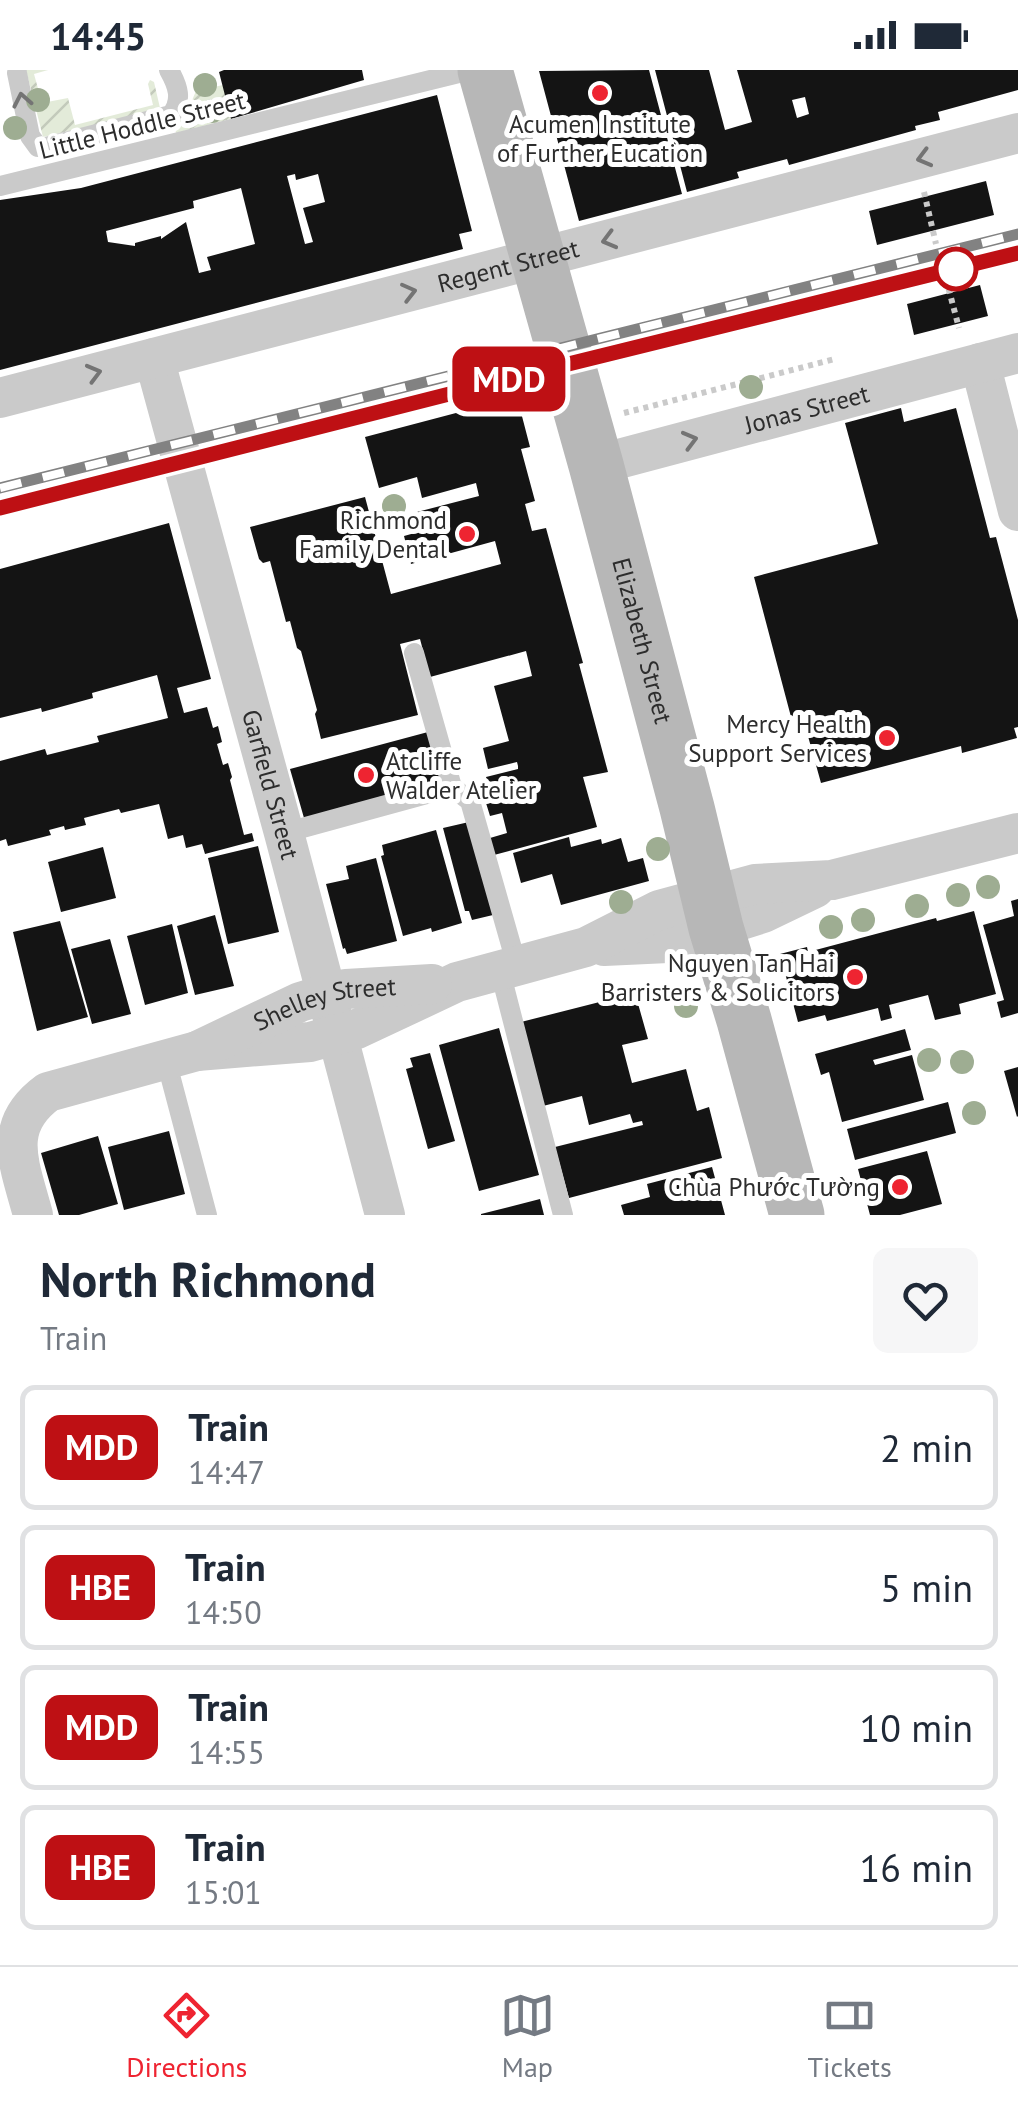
<!DOCTYPE html>
<html lang="en">
<head>
<meta charset="utf-8">
<style>
	:root { --surface:#fff; --page:#f6f6f7; --text:#1f2937; --muted:#747a83; --line:#e0e1e3; --accent:#ee2431 }
	body { margin:0; font-family:"PT Sans",sans-serif; background:var(--page); color:var(--text); height:100vh; display:flex; flex-direction:column; font-size:38px; white-space:nowrap }
	* { box-sizing:border-box; margin:0 }
	p { font-size:32px; color:var(--muted) }
	.icon { flex:none; width:55px; height:55px; fill:none; stroke:currentColor; stroke-width:2; stroke-linecap:round; stroke-linejoin:round }
	.map { position:relative; height:1145px; overflow:hidden }
	.details { display:flex; flex-direction:column; background:var(--surface); flex:1 }
	.details>* { flex:none }
	.badge { padding:0 20px; border-radius:15px; font-size:35px; line-height:65px }
	.map>.badge { position:absolute; translate:-50% -50%; box-shadow:0 0 0 5px #fff }
	.round { display:grid; place-items:center; flex:none; width:105px; height:105px; border-radius:15px; background:var(--page) }
	.overview { display:flex; align-items:center; justify-content:space-between; height:170px; padding:0 40px }
	h1 { font-size:48px; font-weight:600; line-height:75px }
	ul { padding:0; list-style:none }
	li { display:flex; align-items:center; gap:30px; height:125px; margin:0 20px 15px; padding:0 20px; border:5px solid var(--line); border-radius:15px }
	li div { flex:1 }
	li b { display:block; font-size:38px }
	li em { font-style:normal }
	li .badge { min-width:110px; font-weight:700; text-align:center }
	.status { display:flex; justify-content:space-between; align-items:center; height:70px; padding:0 50px; background:var(--surface); direction:ltr }
	.status svg { height:28px; fill:currentColor }
	.menu { display:flex; justify-content:space-around; align-items:center; height:140px; border-top:2px solid var(--line); background:var(--surface); font-size:28px; color:var(--muted) }
	.menu a { display:grid; justify-items:center; gap:5px }
	.menu .selected { color:var(--accent) }
	.map>svg:first-child { display:block }
</style>
</head>
<body>
<div class="status"><b>14:45</b><svg viewBox="0 0 49 12"><path d="M0 12V9h3v3zM5 12V6h3v6zM10 12V3h3v9zM15 12V0h3v12zM26 1h20v11H26zM47 4h2v5h-2z"/></svg></div>
<div class="map">
<svg width="1018" height="1145" viewBox="0 0 1018 1145">
	<defs>
		<pattern id="garden-furrows" width="10" height="10" patternUnits="userSpaceOnUse" patternTransform="scale(2.5)"><rect width="10" height="10" fill="#e3ebd9"/><path d="M-1 1l2-2M0 10L10 0M9 11l2-2" fill="none" stroke="#c3cabb"/></pattern>
	</defs>
	<rect width="100%" height="100%" fill="#fff"/>
	<path fill="url(#garden-furrows)" d="M26,0H48L34,4L42,33L68,28L75,55L153,35L148,14L150,10L154,12L160,38L157,41L43,67Z
		M223,15L231,49L176,63L174,53L185,47L196,21Z"/>
	<path fill="#141414" fill-rule="evenodd" d="M224,0H362L364,10L231,49L219,2Z
		M649,0L682,124L579,151L539,1Z
		M655,0H709L725,60L752,52L737,0H1018V20L938,42L940,50L915,56L916,60L789,95L787,89L737,102L739,108L687,122ZM805,27L809,44L797,48L792,30Z
		M437,25L472,161L459,164L463,179L0,300V130L81,118ZM295,104L296,110L318,104L325,132L303,138L313,172L305,174L287,106ZM241,118L255,174L207,187L211,200L199,203L186,152L161,169V166L135,173V176L108,172L106,161L194,138L193,131Z
		M986,111L994,145L877,175L869,141Z
		M980,215L988,246L914,265L907,234Z
		M517,327L530,377L521,379L535,431L525,434L532,461L546,458L583,593L579,594L608,702L583,707L597,757L494,785L490,768L507,763L502,743L490,746L486,733L493,732L486,707L518,699V696L517,692L488,699L483,678L509,671L494,616L532,606L526,581L430,607L420,569L400,574L418,645L321,669L315,644L317,640L301,581L297,578L290,551L286,552L270,491L263,493L259,489L250,457L365,427L391,524L501,494L495,471L411,494L404,466L422,461L417,442L479,426L476,413L422,428L417,407L379,418L365,367Z
		M901,338L904,352L956,338L990,468L996,467L1018,550V657L1014,658L1017,668L962,683L961,676L821,713L806,659L795,662L754,507L878,474L845,353Z
		M169,453L211,609L177,618L184,643L207,637L213,658L218,656L222,672L217,674L223,695L228,693L232,707L230,710L244,765L252,763L254,771L205,784L202,774L186,778L183,765L168,769L159,734L121,743L119,739L84,748L86,755L65,760L64,756L49,760L51,765L8,776L6,769L0,771V691L45,679L47,685L99,672L97,666L168,648L157,605L92,623L93,628L42,642L41,638L0,648V499Z
		M428,662L441,712L304,748L290,699Z
		M469,752L493,845L472,850L469,841H465L443,758Z
		M436,760L462,853L432,862L431,858L403,866L381,786L384,785L382,775Z
		M569,767L571,777L601,769L602,774L621,768L628,792L643,788L649,811L561,835L552,804L521,813L513,783Z
		M258,776L279,862L228,874L208,788Z
		M103,777L116,828L61,842L48,792Z
		M376,788L397,871L347,884L345,878L343,879L326,814L349,809L346,796Z
		M1018,829V943L1001,948L997,932L1004,930L983,855L1014,846L1011,831Z
		M974,841L996,924L959,934L961,944L935,950L928,925L889,935L892,948L881,951L878,938L827,951L825,945L798,952L780,884L807,877L808,882L936,848L937,851Z
		M215,845L234,916L195,925L177,856Z
		M60,851L88,947L37,961L13,862Z
		M172,854L188,923L145,935L127,866Z
		M110,869L131,944L92,954L71,879Z
		M635,923L648,969L622,975L632,1013L686,999L697,1041L709,1037L722,1088L569,1128L555,1077L643,1055L642,1051L633,1053L630,1044L589,1055L582,1026L543,1036L521,952Z
		M499,958L539,1105L479,1121L439,975Z
		M905,959L911,980L873,990L875,995L912,985L924,1030L842,1052L829,1002L821,1005L815,984Z
		M430,983L455,1071L428,1079L406,999L413,997L410,988Z
		M1018,997V1046L1017,1047L1004,1001Z
		M948,1032L956,1063L855,1090L847,1059Z
		M169,1061L185,1124L124,1140L108,1077Z
		M98,1066L118,1134L79,1145H59L41,1083Z
		M927,1081L942,1134L900,1145H870L858,1099Z
		M712,1097L725,1145H624L621,1135L650,1127L647,1114Z
		M540,1129L544,1145H481V1144Z"/>
	<g fill="none" stroke-linecap="round" stroke-linejoin="round">
		<path stroke="#cacaca" stroke-width="6" stroke-dasharray="5 5" stroke-linecap="butt" d="M924,122L936,174
			M946,209L959,258
			M624,343L835,289"/>
		<path stroke="#cacaca" stroke-width="20" d="M17,3L30,66L38,77H46L171,45C183,30 178,16 169,0
			M0,116L471,0
			M414,583L452,717L470,731L517,896
			M284,763L452,717
			M500,901L563,1145
			M166,990L207,1145"/>
		<g stroke="#cacaca" stroke-width="40">
			<path id="s1" d="M154,288L284,763L385,1145"/>
			<path d="M980,293L1018,441"/>
			<path id="s2" d="M0,328L1018,63"/>
			<path id="s3" d="M596,395L1018,283"/>
			<path d="M604,876L668,873L763,843L815,818"/>
			<path d="M197,981L310,972L357,959L457,912L586,877L659,840L755,814L832,810L1018,763"/>
			<path id="s4" d="M33,1145C20,1095 0,1057 48,1022L197,981L300,932L326,924L346,919L432,914"/>
		</g>
		<path stroke="#b7b7b7" stroke-width="55" id="s5" d="M485,0L596,395L687,738L716,858L744,950L797,1145"/>
		<g stroke="#828282" stroke-width="11">
			<path id="rail" d="M0,418L1018,164
				M0,438L1018,183"/>
		</g>
		<use href="#rail" stroke="#fff" stroke-width="8" stroke-dasharray="22" stroke-linecap="butt"/>
	</g>
	<g fill="#9ead92">
		<circle cx="205" cy="15" r="12"/>
		<circle cx="38" cy="30" r="12"/>
		<circle cx="212" cy="41" r="12"/>
		<circle cx="15" cy="58" r="12"/>
		<circle cx="751" cy="317" r="12"/>
		<circle cx="394" cy="436" r="12"/>
		<circle cx="658" cy="779" r="12"/>
		<circle cx="988" cy="817" r="12"/>
		<circle cx="958" cy="825" r="12"/>
		<circle cx="621" cy="832" r="12"/>
		<circle cx="917" cy="836" r="12"/>
		<circle cx="863" cy="850" r="12"/>
		<circle cx="831" cy="857" r="12"/>
		<circle cx="686" cy="936" r="12"/>
		<circle cx="929" cy="990" r="12"/>
		<circle cx="962" cy="992" r="12"/>
		<circle cx="974" cy="1043" r="12"/>
	</g>
	<defs><path id="oneway-chevron" d="M-2-3.5L2.5 0L-2 3.5" fill="none" stroke-width="1.6" stroke-linecap="round" stroke-linejoin="round" transform="scale(2.5)"/></defs>
	<g stroke="#747474">
		<use href="#oneway-chevron" transform="translate(22 30) rotate(-101)"/>
		<use href="#oneway-chevron" transform="translate(924 88) rotate(165)"/>
		<use href="#oneway-chevron" transform="translate(609 170) rotate(165)"/>
		<use href="#oneway-chevron" transform="translate(409 222) rotate(-14)"/>
		<use href="#oneway-chevron" transform="translate(94 303) rotate(-15)"/>
		<use href="#oneway-chevron" transform="translate(690 370) rotate(-15)"/>
	</g>
	<g fill="none" stroke-linecap="round" stroke-linejoin="round">
		<g stroke="#fff" stroke-width="22">
			<path id="line" d="M0,438L544,300L1018,183"/>
		</g>
		<use href="#line" stroke="#be1014" stroke-width="15"/>
	</g>
	<g fill="#ee2431" stroke="#fff" stroke-width="4">
		<circle cx="600" cy="23" r="10"/>
		<circle cx="467" cy="464" r="10"/>
		<circle cx="887" cy="668" r="10"/>
		<circle cx="366" cy="705" r="10"/>
		<circle cx="855" cy="907" r="10"/>
		<circle cx="900" cy="1117" r="10"/>
	</g>
	<circle fill="#fff" stroke="#be1014" stroke-width="5" cx="956" cy="199" r="20"/>
	<g text-anchor="middle" dominant-baseline="central" stroke-width="10" stroke-linejoin="round" paint-order="stroke">
		<g font-size="25" fill="#2d2d2d" stroke="#fff" text-anchor="end">
			<text x="600" y="54" text-anchor="middle">Acumen Institute<tspan x="600" dy="29">of Further Eucation</tspan></text>
			<text x="447" y="450">Richmond<tspan x="447" dy="29">Family Dental</tspan></text>
			<text x="867" y="654">Mercy Health<tspan x="867" dy="29">Support Services</tspan></text>
			<text x="386" y="691" text-anchor="start">Atcliffe<tspan x="386" dy="29">Walder Atelier</tspan></text>
			<text x="835" y="893">Nguyen Tan Hai<tspan x="835" dy="29">Barristers &amp; Solicitors</tspan></text>
			<text x="880" y="1117">Chùa Phước Tường</text>
		</g>
		<g font-size="25" fill="#2d2d2d" stroke="#fff">
			<text transform="translate(142 55) rotate(-14)">Little Hoddle Street</text>
			<text stroke="none"><textPath href="#s2" startOffset="525">Regent Street</textPath></text>
			<text stroke="none"><textPath href="#s3" startOffset="218">Jonas Street</textPath></text>
			<text stroke="none"><textPath href="#s5" startOffset="592">Elizabeth Street</textPath></text>
			<text stroke="none"><textPath href="#s1" startOffset="442">Garfield Street</textPath></text>
			<text stroke="none"><textPath href="#s4" startOffset="428">Shelley Street</textPath></text>
		</g>
	</g>
</svg>
<b class="badge" style="left:509px;top:309px;background:#be1014;color:#fff">MDD</b>
</div>
<section class="details">
<div class="overview"><div><h1>North Richmond</h1><p>Train</p></div><a class="round"><svg class="icon" aria-label="heart" viewBox="0 0 24 24"><path d="M12 20l-8-8c-3-5 5-10 8-4 3-6 11-1 8 4z"/></svg></a></div>
<ul>
<li><span class="badge" style="background:#be1014;color:#fff">MDD</span><div><b>Train</b><p>14:47</p></div><em>2 min</em></li>
<li><span class="badge" style="background:#be1014;color:#fff">HBE</span><div><b>Train</b><p>14:50</p></div><em>5 min</em></li>
<li><span class="badge" style="background:#be1014;color:#fff">MDD</span><div><b>Train</b><p>14:55</p></div><em>10 min</em></li>
<li><span class="badge" style="background:#be1014;color:#fff">HBE</span><div><b>Train</b><p>15:01</p></div><em>16 min</em></li>
</ul>
</section>
<nav class="menu">
<a class="selected"><svg class="icon" aria-label="directions" viewBox="0 0 24 24"><path d="M12 3l9 9-9 9-9-9zM9 14v-3h6M13 9l2 2-2 2"/></svg>Directions</a>
<a><svg class="icon" aria-label="map" viewBox="0 0 24 24"><path d="M3 6l6-2 6 2 6-2v14l-6 2-6-2-6 2zM9 4v14M15 6v14"/></svg>Map</a>
<a><svg class="icon" aria-label="tickets" viewBox="0 0 24 24"><path d="M3 7h18v10H3zM15 7v10"/></svg>Tickets</a>
</nav>
</body>
</html>
